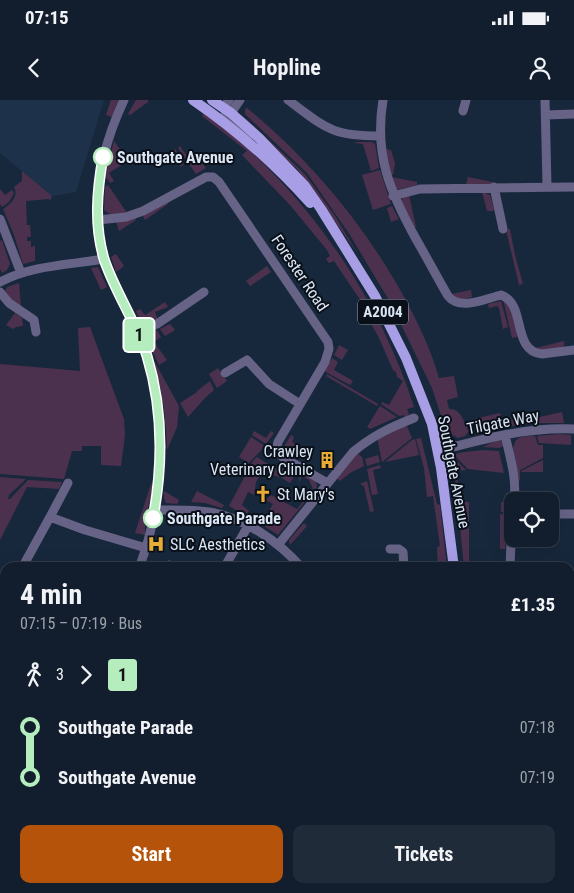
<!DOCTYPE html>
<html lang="en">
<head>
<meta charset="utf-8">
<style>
	:root { --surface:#121e2d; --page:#1f2b39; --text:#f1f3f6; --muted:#9ca2aa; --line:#313c49; --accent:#b45309 }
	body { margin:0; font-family:"Roboto Condensed",sans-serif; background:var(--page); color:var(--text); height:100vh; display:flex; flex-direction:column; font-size:19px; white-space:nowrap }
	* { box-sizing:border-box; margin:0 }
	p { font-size:16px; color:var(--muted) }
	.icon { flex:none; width:28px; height:28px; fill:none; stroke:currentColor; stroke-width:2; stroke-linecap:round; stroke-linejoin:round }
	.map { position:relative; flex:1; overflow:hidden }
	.sheet { position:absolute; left:0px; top:462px; width:575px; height:331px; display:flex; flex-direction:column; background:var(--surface); border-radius:15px 15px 0 0; box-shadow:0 5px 20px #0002,0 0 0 1px var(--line) }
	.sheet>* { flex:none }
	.badge { padding:0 10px; border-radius:4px; font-size:18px; line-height:32px }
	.buttons { position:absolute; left:504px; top:392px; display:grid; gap:10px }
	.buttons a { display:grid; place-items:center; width:55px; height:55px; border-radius:10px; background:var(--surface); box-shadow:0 5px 20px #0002,0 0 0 1px var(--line); font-size:25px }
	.map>.badge { position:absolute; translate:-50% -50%; box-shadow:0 0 0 2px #fff }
	.legs { display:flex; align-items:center; gap:8px; height:55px; padding:0 20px; font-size:16px }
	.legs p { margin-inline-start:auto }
	.summary { display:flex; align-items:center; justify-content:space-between; height:85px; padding:0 20px }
	h1 { font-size:28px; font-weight:700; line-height:38px }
	.primary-button { display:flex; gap:10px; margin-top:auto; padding:10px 20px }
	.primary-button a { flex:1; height:58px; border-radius:10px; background:var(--accent); color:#fff; font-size:20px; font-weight:700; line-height:58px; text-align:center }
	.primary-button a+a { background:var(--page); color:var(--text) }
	ul { padding:0 20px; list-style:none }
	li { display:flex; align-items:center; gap:18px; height:50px; font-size:19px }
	li i { display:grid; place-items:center; width:8px; height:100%; margin:0 6px; background:currentColor }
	li i::after { content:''; width:12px; height:12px; margin:-6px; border:4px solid; border-radius:50%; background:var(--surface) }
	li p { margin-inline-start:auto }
	li:first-child i { background:linear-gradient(#0000 50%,currentColor 0) }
	li:last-child i { background:linear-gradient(currentColor 50%,#0000 0) }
	.status { display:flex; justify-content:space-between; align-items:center; height:35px; padding:0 25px; background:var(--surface); direction:ltr }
	.status svg { height:14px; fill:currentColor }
	header { display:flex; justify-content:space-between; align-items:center; height:65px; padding:0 20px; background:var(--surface); font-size:22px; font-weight:700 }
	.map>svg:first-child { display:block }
</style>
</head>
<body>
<div class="status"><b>07:15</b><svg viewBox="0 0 49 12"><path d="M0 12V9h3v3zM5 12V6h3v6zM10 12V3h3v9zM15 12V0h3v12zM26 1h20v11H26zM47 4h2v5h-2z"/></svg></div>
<header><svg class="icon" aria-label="back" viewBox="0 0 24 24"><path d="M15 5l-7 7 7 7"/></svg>Hopline<svg class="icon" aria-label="person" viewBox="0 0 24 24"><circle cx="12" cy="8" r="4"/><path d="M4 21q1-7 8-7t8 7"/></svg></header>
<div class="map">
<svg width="574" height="793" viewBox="0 0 574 793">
	<rect width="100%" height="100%" fill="#18283c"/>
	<path fill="#1d314b" d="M0,0H104L76,92L52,96L0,53Z"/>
	<path fill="#4c314e" d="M111,0H119V2L112,17L106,15Z
		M136,0H148V2L130,15L128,14Z
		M247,8C310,60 363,123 403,195C417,221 431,249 439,278L454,276L458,297L447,300L449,309C461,308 463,321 469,331L465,336L458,338L446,331L432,288L390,202L350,135L307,73L245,14V9Z
		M204,12C217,22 230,32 242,43C321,115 382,206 414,307L407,309L409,314L405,318L404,315L399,316L381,304L382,302L389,305L403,281L397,277L396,272L393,270L379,238L360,203L361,201L334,161L329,163L326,159L330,156L327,150L290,105L242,55L247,51L202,16Z
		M243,16L305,74L335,116L358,154L297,69L244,19Z
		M114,41L128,61L109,73L114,81L110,83L105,76Z
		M356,42H372L375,44L379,68L371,71L363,44L355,43Z
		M180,46L193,65L200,61L206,68L196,74L178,48Z
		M175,49L184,64L181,67L169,53Z
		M386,49L391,50L395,63L393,75L390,74Z
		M380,70L391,104L373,110L362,75Z
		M22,71L52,96L50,101L49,99L26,101L27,125H30L31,137H27V141H31V147L35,146V161L23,164L14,135L3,109C11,104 19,96 14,87L22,81Z
		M391,77L417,82V85L397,90L394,86Z
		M468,77L492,82V84L466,85Z
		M108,85L125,110L127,113L111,116L110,114L104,110L105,87Z
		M0,89L5,95L12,90L14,93L9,102L2,107L0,104Z
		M482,92L490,95L494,109L493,111H487Z
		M409,95L416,127H414L401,103L403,96Z
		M167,102L168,104L145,120L142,114Z
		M392,106L399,119L391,122L387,108Z
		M135,117L136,120L119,131L116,121Z
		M510,129L515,155L523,184L519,185L506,130Z
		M2,140L10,164L7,170L2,173L0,169V141Z
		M116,154L124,166L116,172L111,157Z
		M267,166L271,172L250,186L246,181Z
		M98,167L107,187L101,190L91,168Z
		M19,183L21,207L15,204L5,192L7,187Z
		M471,190L472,197C464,199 458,201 452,194Z
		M503,199L508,203L520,236L512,238Z
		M501,201L508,227L503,229L499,208L497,206L489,208L488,204Z
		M165,202L168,207L155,212L158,220L148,225L140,220L136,211L140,209L145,215Z
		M15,213L22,218L23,226L16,227L13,229L6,225Z
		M170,224L175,230L165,236L160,229Z
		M90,227L124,319L125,335L121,366L101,365V346H82V351H72L64,379L0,374V264L80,271L78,228Z
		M157,230L161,237L154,242L167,260L159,265L147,240L148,236Z
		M564,241V246L562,248L542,251L536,248Z
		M339,245L348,250L342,260L334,255Z
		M151,257H152L179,306L177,327L167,350C166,319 163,287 151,257Z
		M332,258L338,262L334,270L353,281L350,285L324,271Z
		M218,268L227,281L217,288L209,274Z
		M327,274L378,304L377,306L326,276Z
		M210,281L214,290L205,298L188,317L180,303L197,292V291Z
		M380,306L397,317L370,329L367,327Z
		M562,312L564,323H534L532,314H534L535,318Z
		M500,313L503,326L478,332L474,319Z
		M531,315L532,323L506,327L504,321Z
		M406,324L412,338L382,362L377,337Z
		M254,331L266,338L271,331L274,333L266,344L252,335Z
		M559,334L571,335V345L539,343L537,336Z
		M291,335L294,337L292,342L297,345L293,353L284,347Z
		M535,336L538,345H543V358L520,370V381L519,380C517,370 507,345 519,338C524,336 530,336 535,336Z
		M251,337L265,346L249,363L239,357Z
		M421,338L437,404L440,405L447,467H438L437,447L440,446L433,396L427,397L424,368L416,339Z
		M415,339L419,355L385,362L412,340Z
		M495,341H501L505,345L499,348L483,347Z
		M483,350L499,351L504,373L468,369L454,355C459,352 475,351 483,350Z
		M357,353L362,357L364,366L350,373L340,381L335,377Z
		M378,355L380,362L367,366L365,359Z
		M257,357L279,371L286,365L297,371L290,383L279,376L276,381L278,377L268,372L266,375H260L256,382L254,395L248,392L242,405L249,411L246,416L229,406L253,361Z
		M453,357L466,370L456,371L461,402H469V467H464Z
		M543,360V372H521V371Z
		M380,365L381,368L373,370L378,394L372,395L367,369Z
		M300,373L316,381L317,387L278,435L261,424L273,404L266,400L271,395L297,409L313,389L309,380L302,376L299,383Z
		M0,377L26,379L9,395L8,399H10L28,380L62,382L59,389L27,387L0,440Z
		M367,381L374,411L370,412L364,386L360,384Z
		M151,384L154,385L147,411H145L142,420L145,421V435L135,433Z
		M164,391L179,400L177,404L166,403L164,398Z
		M197,391L224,405L222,408L205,403L191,402Z
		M506,393H509V399H511L508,412H501V402H505Z
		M500,414L508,415L505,449H500Z
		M304,423L307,426L290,445L289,440Z
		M570,488H574V516H570Z
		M4,730L5,740L3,743L5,745V757L0,751V735Z
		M178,789H233L245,793H176Z"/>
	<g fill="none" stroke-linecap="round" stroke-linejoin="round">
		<path stroke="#676386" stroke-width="9" d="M124,0C101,49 89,104 104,158C109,175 119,191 126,206C134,222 141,238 146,255C168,323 164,402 139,468
			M229,0L224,7L229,18L249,36
			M288,0C326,28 331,36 380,36
			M383,0C374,55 390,92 416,139C427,158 437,177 448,196C460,211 485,199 501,195C527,204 511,251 542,254L574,250
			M545,0L547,86
			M463,11L466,0
			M225,14L231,13L240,0
			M546,15L574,14
			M494,87L503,129
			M393,96L420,89L574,87
			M0,119L21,173
			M98,120L126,117L143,111L206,77H213L219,82L328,242L329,249L325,262L278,342C276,348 278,354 284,358L327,383
			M0,182C33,165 69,165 104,159
			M0,192L9,203L34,220L36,232
			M138,233L157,224L204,192
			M225,273L247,260L269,284L300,304
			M505,335C510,357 517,378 514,401
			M438,351C483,339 527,327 574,329
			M155,410C173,410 191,409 209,412C245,418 278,441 302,468
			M550,414H574
			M50,417L68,383
			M278,445L353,352C372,336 391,327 414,318
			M390,449H399L403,452L404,468
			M22,468L50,417L85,430L146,448
			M164,468L169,465L176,468
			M224,468L248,426
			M510,468L512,415
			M2,532L5,527
			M570,641H574
			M0,715L5,709
			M570,726H574
			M132,793L135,789
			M363,793V789"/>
		<path stroke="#a89ee6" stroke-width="10" d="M193,0C237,30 275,64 310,103
			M212,0L231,13L259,38L305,86L321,109L375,196L406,258L432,324L441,368L454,468
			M0,779L5,785
			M454,793L455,789"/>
	</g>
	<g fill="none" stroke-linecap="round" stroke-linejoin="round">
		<g stroke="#fff" stroke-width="11">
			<path id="line-1" d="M103,57C97,91 94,125 104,159C115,192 136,222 147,256C163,309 163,365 153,418"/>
		</g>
		<use href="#line-1" stroke="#b6edbf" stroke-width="8"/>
	</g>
	<defs>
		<g id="building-bare" transform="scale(1.35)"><path d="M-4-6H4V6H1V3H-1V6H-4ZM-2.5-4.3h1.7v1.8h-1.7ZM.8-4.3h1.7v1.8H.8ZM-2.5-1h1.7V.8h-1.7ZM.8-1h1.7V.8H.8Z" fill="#e7ac36" stroke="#091019" stroke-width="2.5" paint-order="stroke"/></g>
		<g id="church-bare" transform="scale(1.35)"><path d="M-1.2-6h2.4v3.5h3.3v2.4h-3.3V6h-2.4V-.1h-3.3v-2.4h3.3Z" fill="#e7ac36" stroke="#091019" stroke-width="2.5" paint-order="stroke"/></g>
		<g id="hospital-bare" transform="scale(1.35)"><path d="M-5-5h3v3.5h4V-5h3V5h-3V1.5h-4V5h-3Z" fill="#e7ac36" stroke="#091019" stroke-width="2.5" paint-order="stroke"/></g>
	</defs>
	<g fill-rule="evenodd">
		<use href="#building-bare" x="327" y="360"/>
		<use href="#church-bare" x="263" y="394"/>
		<use href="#hospital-bare" x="156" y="444"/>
	</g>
	<g fill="#fff" stroke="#b6edbf" stroke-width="2.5">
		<circle cx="103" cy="57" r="9"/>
		<circle cx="153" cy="418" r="9"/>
	</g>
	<g text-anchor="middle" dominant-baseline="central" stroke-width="4" stroke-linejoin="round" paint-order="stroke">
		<rect fill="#091019" stroke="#9ca5b2" stroke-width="1" x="358" y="199.5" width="50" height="25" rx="4"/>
		<g font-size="15" font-weight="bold" fill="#dbe5f3">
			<text x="383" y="212">A2004</text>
		</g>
		<g font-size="16" font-weight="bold" fill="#dbe5f3" stroke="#091019" text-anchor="start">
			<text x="117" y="57">Southgate Avenue</text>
			<text x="167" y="418">Southgate Parade</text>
		</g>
		<g font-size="16" fill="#dbe5f3" stroke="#091019">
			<text transform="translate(300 173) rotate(56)">Forester Road</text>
			<text transform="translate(503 322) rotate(-11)">Tilgate Way</text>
			<text transform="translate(454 372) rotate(79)">Southgate Avenue</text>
		</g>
		<g font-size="16" fill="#dbe5f3" stroke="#091019" text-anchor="start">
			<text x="313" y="351" text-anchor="end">Crawley<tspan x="313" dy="18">Veterinary Clinic</tspan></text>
			<text x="277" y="394">St Mary's</text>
			<text x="170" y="444">SLC Aesthetics</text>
		</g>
	</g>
</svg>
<div class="buttons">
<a><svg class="icon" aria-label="locate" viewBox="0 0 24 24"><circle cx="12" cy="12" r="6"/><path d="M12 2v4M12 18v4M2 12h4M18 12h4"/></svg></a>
</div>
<b class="badge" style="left:139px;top:235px;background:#b6edbf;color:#111">1</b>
<section class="sheet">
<div class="summary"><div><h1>4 min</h1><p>07:15 – 07:19 · Bus</p></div><b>£1.35</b></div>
<div class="legs"><svg class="icon" aria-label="walk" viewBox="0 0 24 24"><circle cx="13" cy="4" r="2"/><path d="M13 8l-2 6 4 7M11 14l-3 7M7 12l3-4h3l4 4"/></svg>3<svg class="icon" aria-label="forward" viewBox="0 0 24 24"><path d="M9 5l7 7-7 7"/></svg><b class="badge" style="background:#b6edbf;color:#111">1</b></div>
<ul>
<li><i style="color:#b6edbf"></i><b>Southgate Parade</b><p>07:18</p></li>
<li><i style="color:#b6edbf"></i><b>Southgate Avenue</b><p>07:19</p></li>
</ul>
<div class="primary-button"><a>Start</a><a>Tickets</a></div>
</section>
</div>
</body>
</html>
